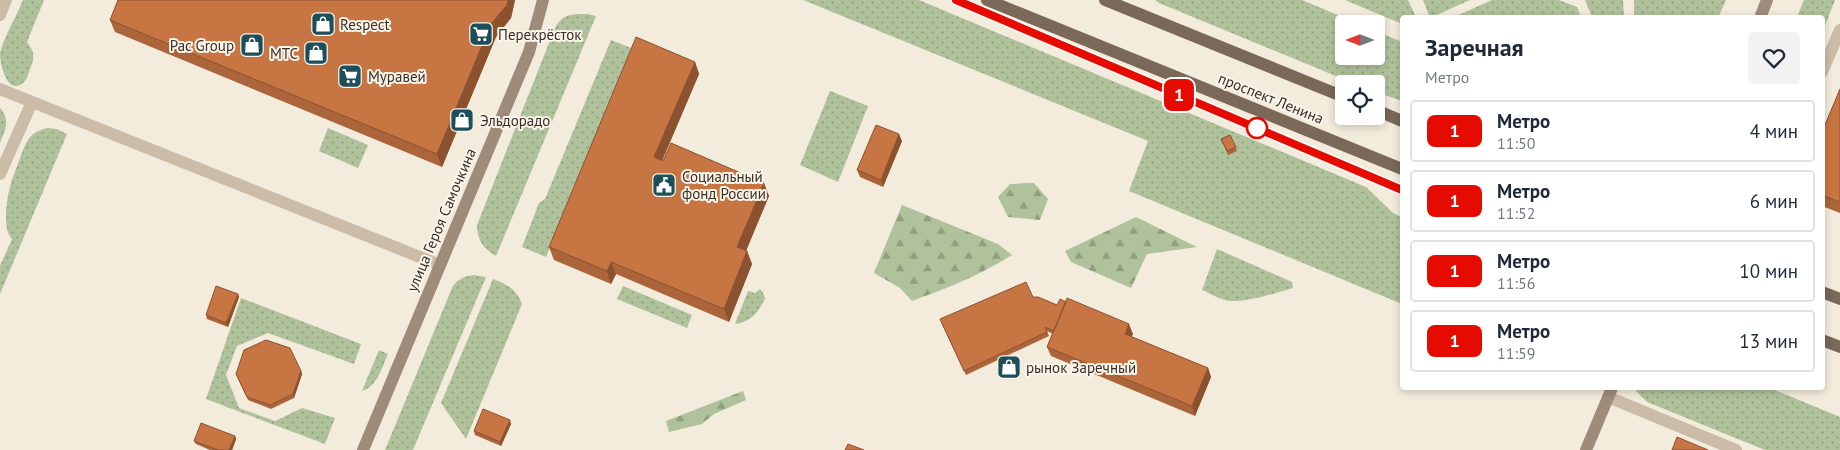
<!DOCTYPE html>
<html lang="ru">
<head>
<meta charset="utf-8">
<style>
	:root { --surface:#fff; --page:#f2f2f3; --text:#1f2937; --muted:#747a83; --line:#e0e1e3 }
	body { margin:0; font-family:"PT Sans",sans-serif; background:var(--page); color:var(--text); height:100vh; display:flex; flex-direction:column; font-size:19px; white-space:nowrap }
	* { box-sizing:border-box; margin:0 }
	p { font-size:16px; color:var(--muted) }
	.icon { flex:none; width:28px; height:28px; fill:none; stroke:currentColor; stroke-width:2; stroke-linecap:round; stroke-linejoin:round }
	.map { position:relative; flex:1; overflow:hidden }
	.sheet { position:absolute; left:1400px; top:15px; width:425px; height:375px; display:flex; flex-direction:column; background:var(--surface); border-radius:5px; box-shadow:0 2px 8px #0003 }
	.sheet>* { flex:none }
	.badge { padding:0 10px; border-radius:8px; font-size:18px; line-height:32px }
	.needle { width:32px; rotate:270deg }
	.tools { position:absolute; left:1335px; top:15px; display:grid; gap:10px }
	.tools a { display:grid; place-items:center; width:50px; height:50px; border-radius:5px; background:var(--surface); box-shadow:0 2px 8px #0003; font-size:25px }
	.map>.badge { position:absolute; translate:-50% -50%; box-shadow:0 0 0 2px #fff }
	.round { display:grid; place-items:center; flex:none; width:52px; height:52px; border-radius:5px; background:var(--page) }
	.overview { display:flex; align-items:center; justify-content:space-between; height:85px; padding:0 25px }
	h1 { font-size:24px; font-weight:600; line-height:38px }
	ul { padding:0; list-style:none }
	li { display:flex; align-items:center; gap:15px; height:62px; margin:0 10px 8px; padding:0 15px; border:2px solid var(--line); border-radius:5px }
	li div { flex:1 }
	li b { display:block; font-size:19px }
	li em { font-style:normal }
	li .badge { min-width:55px; font-weight:700; text-align:center }
	.map>svg:first-child { display:block }
</style>
</head>
<body>
<div class="map">
<svg width="1840" height="450" viewBox="0 0 1840 450">
	<defs>
		<pattern id="grass-dots" width="8" height="8" patternUnits="userSpaceOnUse" patternTransform="scale(1.25)"><rect width="8" height="8" fill="#b0c29c"/><path d="M2 2h.1M6 6h.1" fill="none" stroke="#909e7f" stroke-width="1.8" stroke-linecap="round"/></pattern>
		<pattern id="forest-firs" width="22" height="20" patternUnits="userSpaceOnUse" patternTransform="scale(1.25)"><rect width="22" height="20" fill="#b0c29c"/><path d="M5 1l3.5 6h-7zM16 11l3.5 6h-7z" fill="#909e7f"/></pattern>
	</defs>
	<rect width="100%" height="100%" fill="#f3ebdc"/>
	<path fill="url(#grass-dots)" d="M23,0H44L27,42C35,53 35,57 30,69C28,74 27,80 23,83C7,96 0,64 0,54C2,41 18,13 23,0Z
		M803,0H919L1366,187L1393,213L1402,217V304L1129,191L1148,141Z
		M1155,0H1302L1359,24H1344V56H1376V31L1402,42V101L1376,92V84H1355L1159,3Z
		M1345,0H1408L1416,17L1402,18V24Z
		M1423,0H1470L1430,18Z
		M1492,0H1559L1577,7L1581,17H1454Z
		M1585,0H1623L1624,17H1592Z
		M1634,0H1726L1718,18L1634,17Z
		M1804,0H1835L1823,31L1822,18L1797,17Z
		M578,14H588L596,16L496,256C483,248 477,240 477,225L555,28C561,17 566,15 578,14Z
		M611,40L631,48L546,257L522,247L539,203L545,199Z
		M830,91L868,106L838,182L800,165Z
		M0,108C11,120 5,130 0,143Z
		M48,128L57,129L67,134L0,294V266L12,239C0,227 8,187 16,169C20,159 23,148 28,140C33,132 40,130 48,128Z
		M328,128L368,145L358,168L319,151Z
		M1217,249L1292,282L1293,288C1275,293 1249,302 1231,301C1221,300 1211,294 1202,290Z
		M473,275L486,277L413,450H385L452,288C457,279 463,277 473,275Z
		M493,279C508,285 516,289 522,304L466,439L441,403Z
		M623,286L692,315L687,328L617,299Z
		M760,289L763,293L765,298C759,312 751,322 735,324L748,291L755,293Z
		M241,298L361,344L354,364L268,333L237,346L226,375L239,408L275,421L302,408L335,418L325,444L206,399Z
		M379,350L388,354C382,367 378,386 362,391Z
		M1636,388H1770L1840,417V450H1765L1647,402L1636,391Z"/>
	<path fill="url(#forest-firs)" d="M1034,183L1048,199L1040,220L1008,217L998,197L1010,184Z
		M902,205L998,244L1012,255C980,275 948,288 912,301L900,288L874,273Z
		M1136,217L1197,247L1147,254L1131,288L1071,262L1065,251Z
		M743,391L746,400L714,414L702,424L669,432L666,421Z"/>
	<g fill="none" stroke-linecap="round" stroke-linejoin="round">
		<path stroke="#cbbca8" stroke-width="12" d="M0,15L6,0
			M1822,72L1840,30
			M0,89L440,265
			M0,174L32,102"/>
		<path stroke="#cbbca8" stroke-width="12" d="M1608,397L1736,450"/>
		<path stroke="#9f8b79" stroke-width="12" d="M1760,18L1767,0
			M363,450L529,52L543,0
			M1586,450L1612,388"/>
		<path stroke="#7a6859" stroke-width="12" d="M987,0L1402,169
			M1105,0L1344,97
			M1376,110L1402,121
			M1822,292L1840,299
			M1822,340L1840,347"/>
	</g>
	<path fill="#ac653a" d="M118,0H515L511,18L496,37L442,167L115,32L110,20Z
		M695,62L699,74L662,161L769,196L746,251H747L752,264L729,322L616,274L611,284L554,260L549,247Z
		M1840,89V213L1822,206V132Z
		M1230,135L1237,151L1228,155L1221,139Z
		M902,141L883,187L860,177L857,170Z
		M238,294L239,297L228,327L207,319L206,315Z
		M1057,305L1133,334L1131,337L1208,368L1211,377L1195,416L1051,356L1047,347L1053,334L1047,331L1049,336L966,375L941,322Z
		M301,371L302,374L294,398L271,409L248,400L236,374Z
		M511,424L501,446L475,435L474,431Z
		M235,436L236,439L232,450H210L196,444L194,441Z"/>
	<path fill="#8c5230" d="M508,0H515L511,18L496,37L442,167L437,154L491,24Z
		M695,62L699,74L658,170L654,157Z
		M899,134L902,141L883,187L881,180Z
		M764,183L769,196L742,260L737,247Z
		M747,251L752,264L729,322L724,309Z
		M611,262L616,274L611,284L607,271Z
		M238,294L239,297L228,327L226,323Z
		M1129,324L1133,334L1128,344L1125,334Z
		M1208,368L1211,377L1195,416L1192,406Z
		M301,371L302,374L294,398L293,394Z
		M510,420L511,424L501,446L500,442Z
		M235,436L236,439L232,450H229Z"/>
	<path fill="#c87544" stroke="#8c5230" d="M118,0H508L507,5L491,24L437,154L110,20Z
		M636,37L695,62L654,157L663,161L671,143L764,183L737,247L747,251L724,309L611,262L607,271L549,247Z
		M1840,89V202L1822,195V132Z
		M876,125L899,134L881,180L857,170Z
		M1230,135L1236,147L1227,151L1221,139Z
		M1026,282L1033,297H1038L1057,305L1060,299L1066,302L1054,331L1045,327L1047,332L964,371L940,319Z
		M216,286L238,294L226,323L206,315Z
		M1067,298L1129,324L1125,334L1208,368L1192,406L1047,347Z
		M266,340L290,348L301,371L293,394L270,405L247,397L236,374L244,350Z
		M483,409L510,420L500,442L474,431Z
		M201,423L235,436L229,450H218L194,441Z
		M1677,437L1708,450H1672Z
		M848,444L864,450H845Z"/>
	<g fill="none" stroke-linecap="round" stroke-linejoin="round">
		<g stroke="#fff" stroke-width="11">
			<path id="line" d="M956,0L1402,190"/>
		</g>
		<use href="#line" stroke="#e50b00" stroke-width="8"/>
	</g>
	<defs>
		<g id="shop-square" transform="scale(1.25)"><rect x="-9" y="-9" width="18" height="18" rx="4" fill="#1d4f5a" stroke="#faf4e9"/><path d="M-5-2.5h2.3a2.7 3.5 0 0 1 5.4 0H5L5.5 6h-11ZM-1.5-2.5h3a1.5 2.3 0 0 0-3 0Z" fill="#fff"/></g>
		<g id="supermarket-square" transform="scale(1.25)"><rect x="-9" y="-9" width="18" height="18" rx="4" fill="#1d4f5a" stroke="#faf4e9"/><path d="M-6-5.5h2.5l.6 2H6L4.5 2H-2.5L-4.4-4H-6ZM-1.5 3.2a1.3 1.3 0 1 0 .1 0ZM3 3.2a1.3 1.3 0 1 0 .1 0Z" fill="#fff"/></g>
		<g id="civic-square" transform="scale(1.25)"><rect x="-9" y="-9" width="18" height="18" rx="4" fill="#1d4f5a" stroke="#faf4e9"/><path d="M-.6-6.5H3V-4.5H.6V-3L4-1V1h2V6H-6V1h2V-1L-.6-3ZM-1.2 2.5V6h2.4V2.5Z" fill="#fff"/></g>
	</defs>
	<g fill-rule="evenodd">
		<use href="#shop-square" x="323" y="24"/>
		<use href="#supermarket-square" x="481" y="34"/>
		<use href="#shop-square" x="252" y="45"/>
		<use href="#shop-square" x="316" y="53"/>
		<use href="#supermarket-square" x="350" y="76"/>
		<use href="#shop-square" x="462" y="120"/>
		<use href="#civic-square" x="664" y="185"/>
		<use href="#shop-square" x="1009" y="367"/>
	</g>
	<circle fill="#fff" stroke="#e50b00" stroke-width="2.5" cx="1257" cy="128" r="10"/>
	<g text-anchor="middle" dominant-baseline="central" stroke-width="4" stroke-linejoin="round" paint-order="stroke">
		<g font-size="15" fill="#382f28" stroke="#faf4e9" text-anchor="start">
			<text x="340" y="24">Respect</text>
			<text x="498" y="34">Перекрёсток</text>
			<text x="234" y="45" text-anchor="end">Pac Group</text>
			<text x="298" y="53" text-anchor="end">МТС</text>
			<text x="368" y="76">Муравей</text>
			<text x="480" y="120">Эльдорадо</text>
			<text x="682" y="176">Социальный<tspan x="682" dy="17">фонд России</tspan></text>
			<text x="1026" y="367">рынок Заречный</text>
		</g>
		<g font-size="15" fill="#382f28" stroke="#faf4e9">
			<text transform="translate(1271 98) rotate(22)">проспект Ленина</text>
			<text transform="translate(441 220) rotate(-67)">улица Героя Самочкина</text>
		</g>
	</g>
</svg>
<div class="tools">
<a><svg class="needle" viewBox="-14 -14 28 28"><path d="M0-13l5 13h-10z" fill="#e53935"/><path d="M0 13l5-13h-10z" fill="#747a83"/></svg></a>
<a><svg class="icon" aria-label="locate" viewBox="0 0 24 24"><circle cx="12" cy="12" r="6"/><path d="M12 2v4M12 18v4M2 12h4M18 12h4"/></svg></a>
</div>
<b class="badge" style="left:1179px;top:95px;background:#e50b00;color:#fff">1</b>
<section class="sheet">
<div class="overview"><div><h1>Заречная</h1><p>Метро</p></div><a class="round"><svg class="icon" aria-label="heart" viewBox="0 0 24 24"><path d="M12 20l-8-8c-3-5 5-10 8-4 3-6 11-1 8 4z"/></svg></a></div>
<ul>
<li><span class="badge" style="background:#e50b00;color:#fff">1</span><div><b>Метро</b><p>11:50</p></div><em>4 мин</em></li>
<li><span class="badge" style="background:#e50b00;color:#fff">1</span><div><b>Метро</b><p>11:52</p></div><em>6 мин</em></li>
<li><span class="badge" style="background:#e50b00;color:#fff">1</span><div><b>Метро</b><p>11:56</p></div><em>10 мин</em></li>
<li><span class="badge" style="background:#e50b00;color:#fff">1</span><div><b>Метро</b><p>11:59</p></div><em>13 мин</em></li>
</ul>
</section>
</div>
</body>
</html>
